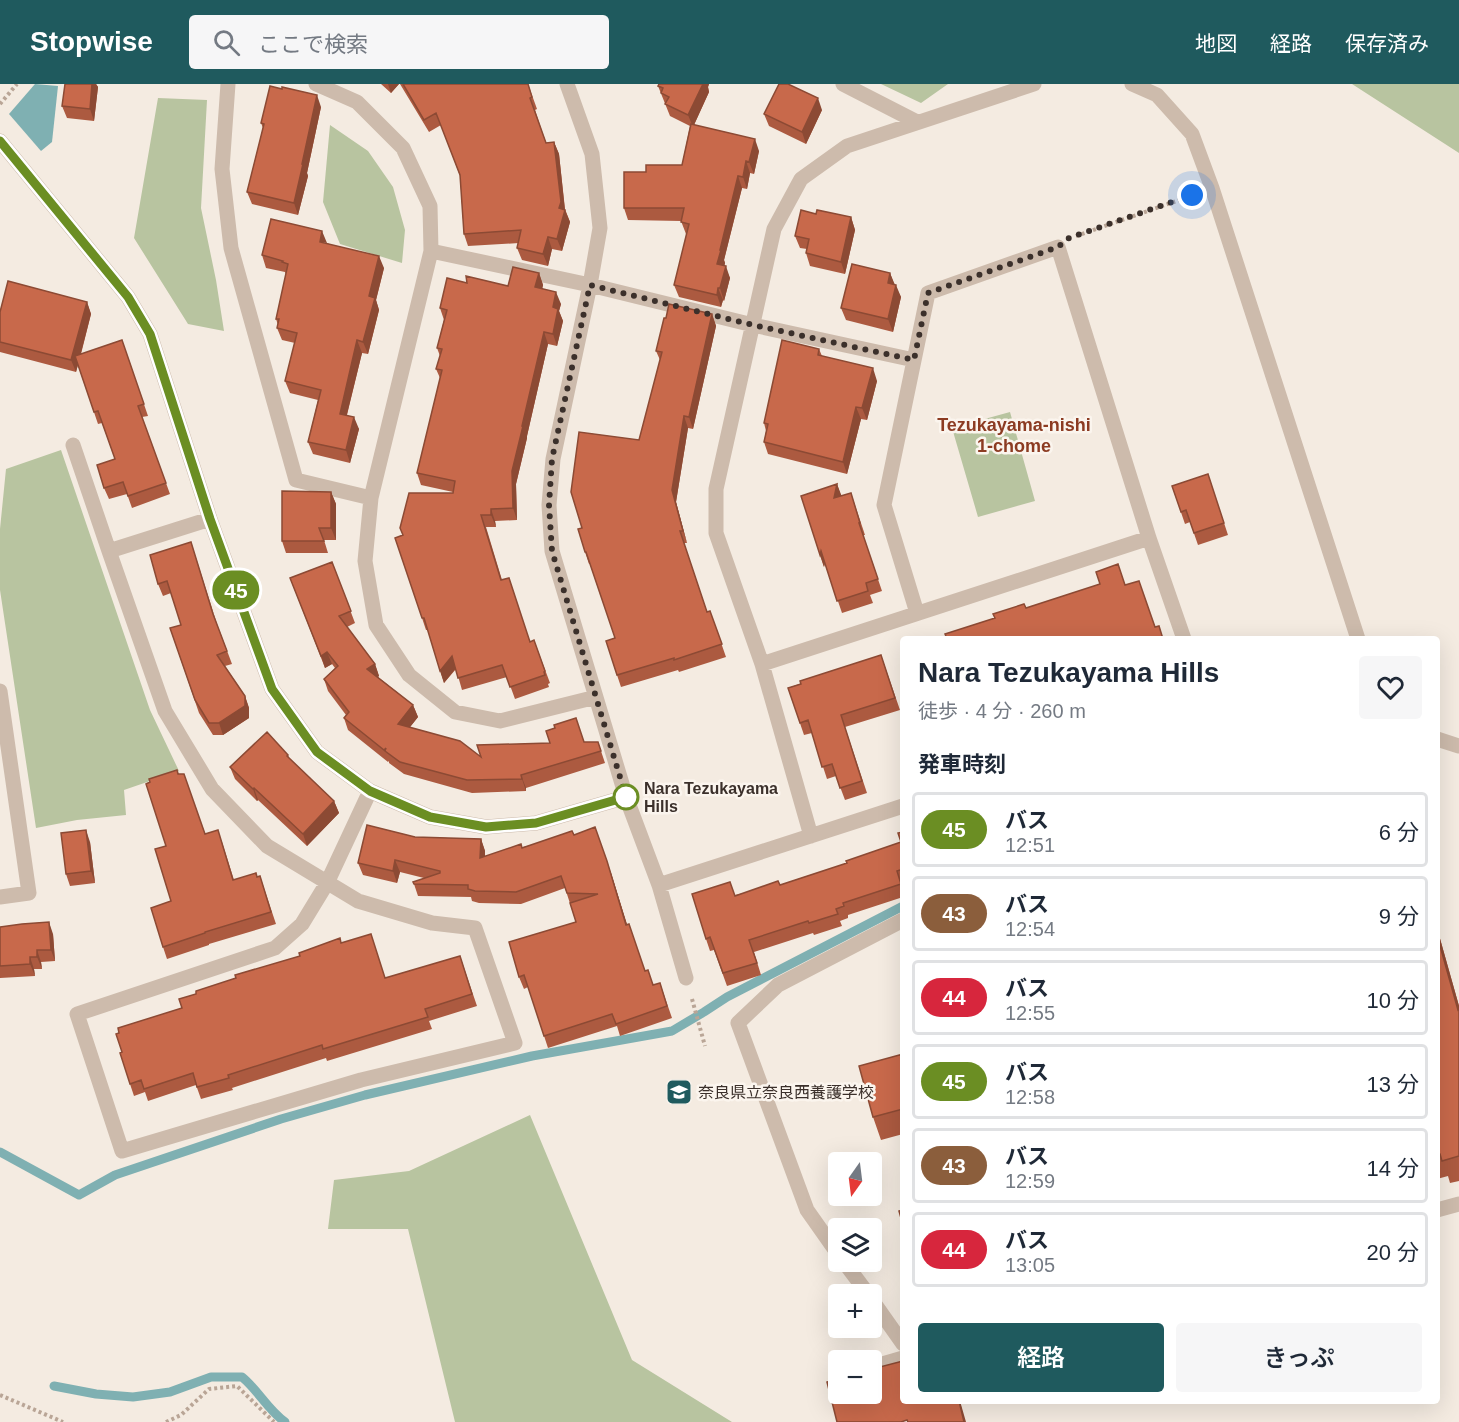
<!DOCTYPE html>
<html lang="ja">
<head>
<meta charset="utf-8">
<style>
	:root { --surface:#fff; --page:#f6f6f7; --text:#1f2937; --muted:#747a83; --line:#e0e1e3; --accent:#1f5a5e }
	body { margin:0; font-family:Arial,"Noto Sans JP",sans-serif; background:var(--page); color:var(--text); height:100vh; display:flex; flex-direction:column; font-size:22px; white-space:nowrap }
	* { box-sizing:border-box; margin:0 }
	p { font-size:20px; color:var(--muted) }
	.icon { flex:none; width:33px; height:33px; fill:none; stroke:currentColor; stroke-width:2; stroke-linecap:round; stroke-linejoin:round }
	.map { position:relative; flex:1; overflow:hidden }
	.sheet { position:absolute; left:900px; top:552px; width:540px; height:768px; display:flex; flex-direction:column; background:var(--surface); border-radius:6px; box-shadow:0 6px 24px #0002 }
	.sheet>* { flex:none }
	.badge { padding:0 12px; border-radius:20px; font-size:21px; line-height:39px }
	.needle { width:39px; rotate:194deg }
	.buttons { position:absolute; left:828px; top:1068px; display:grid; gap:12px }
	.buttons a { display:grid; place-items:center; width:54px; height:54px; border-radius:6px; background:var(--surface); box-shadow:0 6px 24px #0002; font-size:30px }
	.you { position:absolute; width:30px; height:30px; margin:-15px; border:4px solid #fff; border-radius:50%; background:#1a73e8; box-shadow:0 0 0 9px #1a73e833 }
	.map>.badge { position:absolute; translate:-50% -50%; box-shadow:0 0 0 3px #fff }
	h2 { padding:0 18px; font-size:22px; line-height:54px }
	.round { display:grid; place-items:center; flex:none; width:63px; height:63px; border-radius:6px; background:var(--page) }
	.headline { display:flex; align-items:center; justify-content:space-between; height:102px; padding:0 18px }
	h1 { font-size:28px; font-weight:600; line-height:45px }
	.primary-button { display:flex; gap:12px; margin-top:auto; padding:12px 18px }
	.primary-button a { flex:1; height:69px; border-radius:6px; background:var(--accent); color:#fff; font-size:24px; font-weight:600; line-height:69px; text-align:center }
	.primary-button a+a { background:var(--page); color:var(--text) }
	ul { padding:0; list-style:none }
	li { display:flex; align-items:center; gap:18px; height:75px; margin:0 12px 9px; padding:0 6px; border:3px solid var(--line); border-radius:6px }
	li div { flex:1 }
	li b { display:block; font-size:22px }
	li em { font-style:normal }
	li .badge { min-width:66px; font-weight:700; text-align:center }
	header { display:flex; align-items:center; gap:36px; box-sizing:border-box; height:84px; padding:0 30px; background:var(--accent); color:#fff }
	header strong { font-size:28px }
	nav { display:flex; gap:33px; margin-inline-start:auto; font-size:21px }
	.search { width:420px; height:54px; background:var(--page); display:flex; align-items:center; gap:15px; box-sizing:border-box; padding:0 21px; border-radius:6px; color:var(--muted); font-size:22px }
	.map>svg:first-child { display:block }
</style>
</head>
<body>
<header>
<strong>Stopwise</strong>
<div class="search"><svg class="icon" aria-label="search" viewBox="0 0 24 24"><circle cx="10" cy="10" r="6"/><path d="M15 15l6 6"/></svg>ここで検索</div>
<nav><a>地図</a><a>経路</a><a>保存済み</a></nav>
</header>
<div class="map">
<svg width="1459" height="1338" viewBox="0 0 1459 1338">
	<rect width="100%" height="100%" fill="#f4ebe1"/>
	<path fill="#b8c4a0" d="M881,0H948L921,19Z
		M1352,0H1459V69Z
		M158,14L207,16L201,124L216,196L224,247L188,240L134,154Z
		M330,41L368,67L393,103L405,146L402,179L340,160L323,118Z
		M1010,328L1035,417L978,433L952,344Z
		M61,366L150,626L179,687L124,706L126,731L77,736L36,744L0,506V445L6,385Z
		M530,1031L632,1276L732,1338H455L408,1145H328L334,1096L409,1087Z"/>
	<path fill="#7fb0b2" d="M35,0L58,2L52,58L41,67L9,30Z"/>
	<g fill="none" stroke-linecap="round" stroke-linejoin="round">
		<path stroke="#7fb0b2" stroke-width="9" d="M0,1068L79,1111L115,1091L281,1035L365,1011L532,972L672,947L704,928L727,913L903,822
			M54,1302L96,1310L133,1313L170,1308L211,1293H242C258,1306 268,1326 285,1338"/>
		<path stroke="#b9a596" stroke-width="4" stroke-dasharray="3 3" stroke-linecap="butt" d="M0,20L17,0
			M1076,152L1191,112
			M692,915L705,962
			M0,1311L63,1338
			M166,1338L181,1331L209,1305L237,1302L274,1338"/>
		<path stroke="#cdbbac" stroke-width="15" d="M228,0L222,85L231,164L296,396L371,414
			M316,0L357,18L403,64L430,122L431,167L371,414L365,477L376,541L409,591L455,628L500,637L596,613
			M567,0L592,70L600,144L590,201L553,375L549,421L552,467L626,713L659,801L686,894
			M843,0L917,38
			M1132,0L1157,11L1192,50L1212,104L1358,555
			M0,57L128,213L150,250L210,435L272,605L317,668L370,707L430,733L486,743L536,739L626,713
			M431,167L590,201L753,241L914,276
			M73,361L109,467L165,627L212,705L267,762L358,817L432,839L475,844L515,959L361,996L122,1067L77,930L275,864L302,840L327,799L370,707
			M109,467L210,435
			M917,529L884,421L928,209L1058,163L1149,454L1184,555
			M762,580L1149,454
			M0,607L29,809L0,813
			M1437,655L1459,662
			M811,752L762,580L716,449V405L774,145L801,95L847,62L1034,0
			M659,801L903,722
			M1437,1126L1459,1120
			M838,1170L807,1126L738,939L778,901L903,836
			M844,1178L868,1210
			M872,1216L903,1260
			M872,1283L903,1274
			M836,1294L838,1293"/>
	</g>
	<path fill="#ac5a40" d="M65,0H96L98,3L94,37L67,34L62,22Z
		M381,0H399L391,9Z
		M400,0H528L537,25L535,26L546,59L554,58L559,70L565,125L570,138L562,167L552,165L548,182L522,176L517,164L519,159L468,162L464,150L460,92L441,41L429,48Z
		M659,0H709L708,3L709,8L694,41L759,67L754,90L750,89L747,105L742,104L724,176L725,179L724,182L730,194L724,217L723,216L721,223L679,213L674,201L687,150H686L681,137L628,136L624,124L646,88L682,81L690,42L670,32L658,2Z
		M321,23L307,89L308,92L298,131L252,120L247,108L263,44L261,39Z
		M822,26L806,60L769,42L764,30Z
		M816,130L851,133L855,146L845,190L810,182L806,169L807,165L800,164L795,152Z
		M327,159L384,184L376,216L379,226L368,270L362,269L347,331L359,345L350,379L313,370L308,358L318,316L290,309L285,297L295,259L282,256L277,244L278,241L276,235L286,190L285,188L266,184L262,171Z
		M539,189L543,201L542,205L561,220L559,227L563,237L557,262L548,260L527,352V354L516,400L517,436L495,437L496,443H486L502,496L509,494L530,558L534,556L550,599L548,600L549,603L515,615L507,593L462,606L456,585L444,599L428,546H426L422,534L402,451L453,409V408L421,401L417,389L440,294L436,285L440,272L437,264L444,236L440,224L467,199L508,202Z
		M890,189L894,200L901,213L893,248L846,236L841,224Z
		M87,218L91,230L81,270L122,256L148,332L142,333L170,410L132,424L127,410L109,415L104,404L115,375L102,339L98,340L78,281L76,288L0,268V228Z
		M712,230L716,242L693,345L688,344L676,418L687,459H684L707,528L710,527L726,573L679,588L678,586L621,603L617,591L615,554L590,480H589L585,468L639,356L660,276L656,267L666,234Z
		M819,265L822,272L877,297L867,336L861,335L847,390L768,370L764,358L766,347L764,339Z
		M1208,390L1228,451L1198,461L1190,438L1185,440L1172,402Z
		M837,400L841,412L851,409L865,451H863L882,507L870,511L873,519L842,529L825,479L824,483L820,471Z
		M331,408L336,420V456H324L328,469H286L282,457Z
		M191,458L217,540L232,580L225,582L245,612L249,624V634L223,651H213L199,629L170,544L181,541L171,509L163,512L158,500Z
		M332,478L355,539L347,543L375,580L379,592L378,593L413,621L418,633L410,643L481,673L584,658H598L605,679L526,704V707L472,709L404,690L389,679V677L388,678L348,646L344,634L346,631L328,607L324,595L335,584L332,580L325,584L290,494Z
		M881,571L900,626L845,643L867,709L845,716L836,692L827,695L812,649L804,651L788,604Z
		M288,671L290,676L334,717L339,729L307,762L258,716L257,717L235,695L230,683Z
		M177,686L205,750L222,758L234,796L260,792L276,840L209,860V861L167,875L163,863L171,817L166,762L150,698Z
		M903,748V799H901L903,804V813L848,831V834L840,837L842,842L814,851L813,849L754,868L761,891L727,902L714,866L710,867L706,855L735,811L780,801L847,779L901,758Z
		M574,751L611,789L627,841L645,887L654,901L660,899L672,934L620,952L617,942L548,964L528,903L524,905L519,893L576,838L565,804L521,820L479,819L472,817L471,813L418,812L414,800L424,794L400,788L397,799L363,791L358,779L415,753L481,755L485,767V772Z
		M90,758L95,799L70,802L66,790Z
		M0,843L53,850L55,877L41,878L42,885H34L35,892L0,894Z
		M1437,844L1459,922V1097L1450,1099L1448,1092L1437,1095Z
		M341,859L386,894L460,872L477,922L429,937L432,945L327,977L326,974L232,1004L233,1006L201,1015L196,1001L148,1017L145,1008L134,1012L130,1000L122,968L182,924Z
		M903,970V1050L881,1056L873,1033Z"/>
	<path fill="#8c4a34" d="M92,0H96L98,3L94,37L90,25Z
		M388,0H399L391,9Z
		M703,0H709L708,3L709,8L693,43L688,31Z
		M317,11L321,23L307,89L308,92L298,131L294,119Z
		M818,14L822,26L806,60L802,48Z
		M755,55L759,67L754,90L749,78Z
		M554,58L559,70L565,127V126L570,138L562,167L557,155Z
		M746,77L750,89L747,105L743,93Z
		M738,92L742,104L724,176L725,179L722,192L717,180L720,166Z
		M851,133L855,146L845,190L841,178Z
		M322,147L327,159L320,158Z
		M548,153L552,165L548,182L543,170Z
		M379,172L384,184L376,216L379,226L368,270L363,258L369,212Z
		M726,182L730,194L724,217L720,204Z
		M539,189L543,201L540,215L535,203Z
		M890,189L895,201L888,199Z
		M896,201L901,213L893,248L888,235Z
		M718,204L723,216L721,223L717,211Z
		M556,208L561,220L559,227L563,237L557,262L553,250V223Z
		M87,218L91,230L76,288L71,276Z
		M712,230L716,242L693,345L689,333Z
		M544,248L548,260L527,352V354L516,400L517,436L513,424L512,387Z
		M357,256L362,269L344,342L340,330Z
		M873,284L877,297L867,336L862,324Z
		M856,323L861,335L847,390L843,378Z
		M684,332L688,344L676,418L687,459L683,447L672,406Z
		M354,333L359,345L350,379L346,366Z
		M837,400L842,413L834,414Z
		M331,408L336,420V456L331,444Z
		M491,425L495,437L496,443L491,431Z
		M821,467L825,479L824,483L820,471Z
		M327,568L332,580L325,584L321,572Z
		M452,572L456,584L444,599L440,587Z
		M375,580L379,592L372,597L367,585Z
		M245,612L249,624V634L223,651L219,639Z
		M413,621L418,633L403,652L398,640Z
		M521,691L526,704V707L522,695Z
		M254,704L258,716L257,717L253,705Z
		M334,717L339,729L307,762L303,750Z
		M595,743L611,789L631,853L626,841Z
		M86,746L90,758L95,799L91,787Z
		M481,755L485,767V786L480,774Z
		M395,776L400,788L397,799L393,787Z
		M49,838L53,850L55,877L51,866Z
		M1437,844L1459,922V928L1437,851Z
		M37,866L41,878L42,885L37,873Z
		M30,873L34,885L35,892L30,880Z
		M959,1317H960L966,1338H964Z"/>
	<path fill="#c8694b" stroke="#8c4a34" stroke-width="1.5" d="M65,0H92L90,25L62,22Z
		M403,0H528L532,13L530,14L546,59L554,58L561,118L559,124L565,126L557,155L548,153L543,170L517,164L521,146L464,150L460,91L436,29L424,36Z
		M659,0H703L688,31L665,20L669,13L661,9L663,4L658,2Z
		M779,0H788L818,14L802,48L764,30Z
		M270,2L282,5V3L317,11L302,80H303L294,119L247,108L264,40L261,39Z
		M691,40L755,55L749,78L746,77L743,93L738,92L720,166H721L717,180L726,182L720,204H718L717,211L674,201L689,140L681,138L684,124H624V88H646V81H682Z
		M801,126L816,130L817,126L851,133L841,178L806,169L809,155L795,152Z
		M271,135L322,147L320,158L379,172L369,212L375,214L363,258L357,256L340,330L354,333L346,366L308,358L321,306L285,297L297,249L277,244L279,235H276L288,180L282,178L283,177L262,171Z
		M852,180L890,189L888,199L896,201L888,235L841,224Z
		M513,183L539,189L535,203L556,208L553,223L558,225L553,250L544,248L522,342H523L512,387L513,424L491,425V431H481L501,496L509,494L530,558L534,556L545,587L544,588L545,591L510,603L502,581L458,594L452,572L440,587L424,534H422L395,454L403,451L400,444L409,409H453L455,397L417,389L442,286L436,285L442,265L437,264L447,226L440,224L447,194L467,199L466,192L508,202Z
		M8,197L87,218L71,276L0,258V228Z
		M669,220L712,230L689,333L684,332L672,406L683,447H680L707,528L710,527L722,560L674,576V574L617,591L606,557L615,554L586,468H585L578,445L582,444L571,408L579,348L639,356L662,268L656,267L664,234H666Z
		M122,256L144,320L138,322L166,399L128,412L123,398L104,404L97,381L115,375L98,327L94,328L75,272Z
		M782,256L819,265L818,271L873,284L862,324L856,323L843,378L764,358L768,340L764,339Z
		M1208,390L1224,439L1194,449L1186,426L1181,428L1172,402Z
		M837,400L834,414L851,409L860,439H859L878,495L866,499L868,507L837,517L821,467L820,471L801,412Z
		M282,407L331,408V444H319L324,457H282Z
		M191,458L213,530L227,567L217,571L245,612V622L219,639H209L195,616L170,544L181,541L167,497L158,500L150,471Z
		M332,478L351,527L339,532L375,580L367,585L413,621L398,640L460,657L481,673L477,661L550,659L546,647L555,644L554,641L576,634L584,658H598L601,667L521,691L522,695L467,696L400,678L385,667L386,664L384,666L344,634L349,628L324,595L338,582L327,568L321,572L290,494Z
		M1118,480L1125,501L1139,497L1155,543L1159,542L1163,555H947L945,550L995,534L993,530L1024,520L1026,524L1100,500L1096,488Z
		M881,571L895,614L841,631L862,697L840,704L832,680L822,683L808,636L800,639L788,604L801,600L800,597Z
		M267,648L288,671L287,672L334,717L303,750L254,704L253,705L230,683Z
		M177,686L178,690H184L205,750L218,746L233,796L256,789L257,793L260,792L271,828L205,848V849L163,863L151,824L171,817L155,765L166,762L146,700L150,698L149,695Z
		M367,741L415,753L481,755L480,774L521,760L522,764L572,747L574,751L595,743L607,777L626,841L629,840L645,887L648,886L653,901L660,899L667,922L616,940L612,930L544,952L524,891L519,893L509,858L576,838L570,819L598,810L567,809L561,792L516,808L475,807L468,805V801L414,800L413,798L440,789V787L395,776L393,787L358,779Z
		M86,746L91,787L66,790L61,749Z
		M903,748V785L897,787L901,800L843,819L844,822L836,825L838,830L809,839L808,837L749,856L757,879L723,889L710,853L706,855L692,810L730,798L735,812L778,797L780,801L847,779L846,777L901,758L898,749Z
		M49,838L51,866H37V873H30V880L0,882V843L22,840Z
		M371,850L385,894L460,872L472,910L425,925L428,933L323,965L322,961L228,991L229,994L197,1003L193,989L144,1005L141,996L130,1000L120,969L122,968L116,950L119,949L118,944L182,924L179,915L196,910V907L236,894L235,891L300,872L299,869L340,854L341,859Z
		M1437,851L1458,926L1459,925V1072L1442,1077L1440,1070H1437Z
		M903,970V1025L873,1033L859,982Z
		M903,1126V1141L899,1127Z
		M903,1277V1317H959L964,1338H908L907,1336L901,1338H837L827,1298L838,1295V1310H872V1285Z"/>
	<g fill="none" stroke-linecap="round" stroke-linejoin="round">
		<g stroke="#fff" stroke-width="14">
			<path id="line" d="M0,57L128,213L150,250L210,435L272,605L317,668L370,707L430,733L486,743L536,739L626,713"/>
		</g>
		<use href="#line" stroke="#6b8e23" stroke-width="9"/>
		<path stroke="#3b302b" stroke-width="6" stroke-dasharray="0 10.8" d="M626,713L552,467L549,421L552,375L590,201L753,241L914,276L928,209L1058,163L1069,154L1192,111"/>
	</g>
	<defs>
		<g id="school-square" transform="scale(1.35)"><rect x="-9" y="-9" width="18" height="18" rx="4" fill="#1f5a5e" stroke="#fbf5ee"/><path d="M0-5L7-2L0 1L-7-2ZM-4 1L0 2.5L4 1V4Q0 6-4 4Z" fill="#fff"/></g>
	</defs>
	<g fill-rule="evenodd">
		<use href="#school-square" x="679" y="1008"/>
	</g>
	<circle fill="#fff" stroke="#6b8e23" stroke-width="3" cx="626" cy="713" r="12"/>
	<g text-anchor="middle" dominant-baseline="central" stroke-width="5" stroke-linejoin="round" paint-order="stroke">
		<g font-size="16" font-weight="bold" fill="#3b302b" stroke="#fbf5ee" text-anchor="start">
			<text x="644" y="704">Nara Tezukayama<tspan x="644" dy="18">Hills</tspan></text>
		</g>
		<g font-size="16" fill="#3b302b" stroke="#fbf5ee" text-anchor="start">
			<text x="698" y="1008">奈良県立奈良西養護学校</text>
		</g>
		<g font-size="18" font-weight="bold" fill="#8c3b22" stroke="#fbf5ee">
			<text x="1014" y="341">Tezukayama-nishi<tspan x="1014" dy="21">1-chome</tspan></text>
		</g>
	</g>
</svg>
<div class="buttons">
<a><svg class="needle" viewBox="-14 -14 28 28"><path d="M0-13l5 13h-10z" fill="#e53935"/><path d="M0 13l5-13h-10z" fill="#747a83"/></svg></a>
<a><svg class="icon" aria-label="layers" viewBox="0 0 24 24"><path d="M12 4l9 5-9 5-9-5zM3 14l9 5 9-5"/></svg></a>
<a>+</a>
<a>−</a>
</div>
<div class="you" style="left:1192px;top:111px"></div>
<b class="badge" style="left:236px;top:506px;background:#6b8e23;color:#fff">45</b>
<section class="sheet">
<div class="headline"><div><h1>Nara Tezukayama Hills</h1><p>徒歩 · 4 分 · 260 m</p></div><a class="round"><svg class="icon" aria-label="heart" viewBox="0 0 24 24"><path d="M12 20l-8-8c-3-5 5-10 8-4 3-6 11-1 8 4z"/></svg></a></div>
<h2>発車時刻</h2>
<ul>
<li><span class="badge" style="background:#6b8e23;color:#fff">45</span><div><b>バス</b><p>12:51</p></div><em>6 分</em></li>
<li><span class="badge" style="background:#8b5e3c;color:#fff">43</span><div><b>バス</b><p>12:54</p></div><em>9 分</em></li>
<li><span class="badge" style="background:#d7263d;color:#fff">44</span><div><b>バス</b><p>12:55</p></div><em>10 分</em></li>
<li><span class="badge" style="background:#6b8e23;color:#fff">45</span><div><b>バス</b><p>12:58</p></div><em>13 分</em></li>
<li><span class="badge" style="background:#8b5e3c;color:#fff">43</span><div><b>バス</b><p>12:59</p></div><em>14 分</em></li>
<li><span class="badge" style="background:#d7263d;color:#fff">44</span><div><b>バス</b><p>13:05</p></div><em>20 分</em></li>
</ul>
<div class="primary-button"><a>経路</a><a>きっぷ</a></div>
</section>
</div>
</body>
</html>
